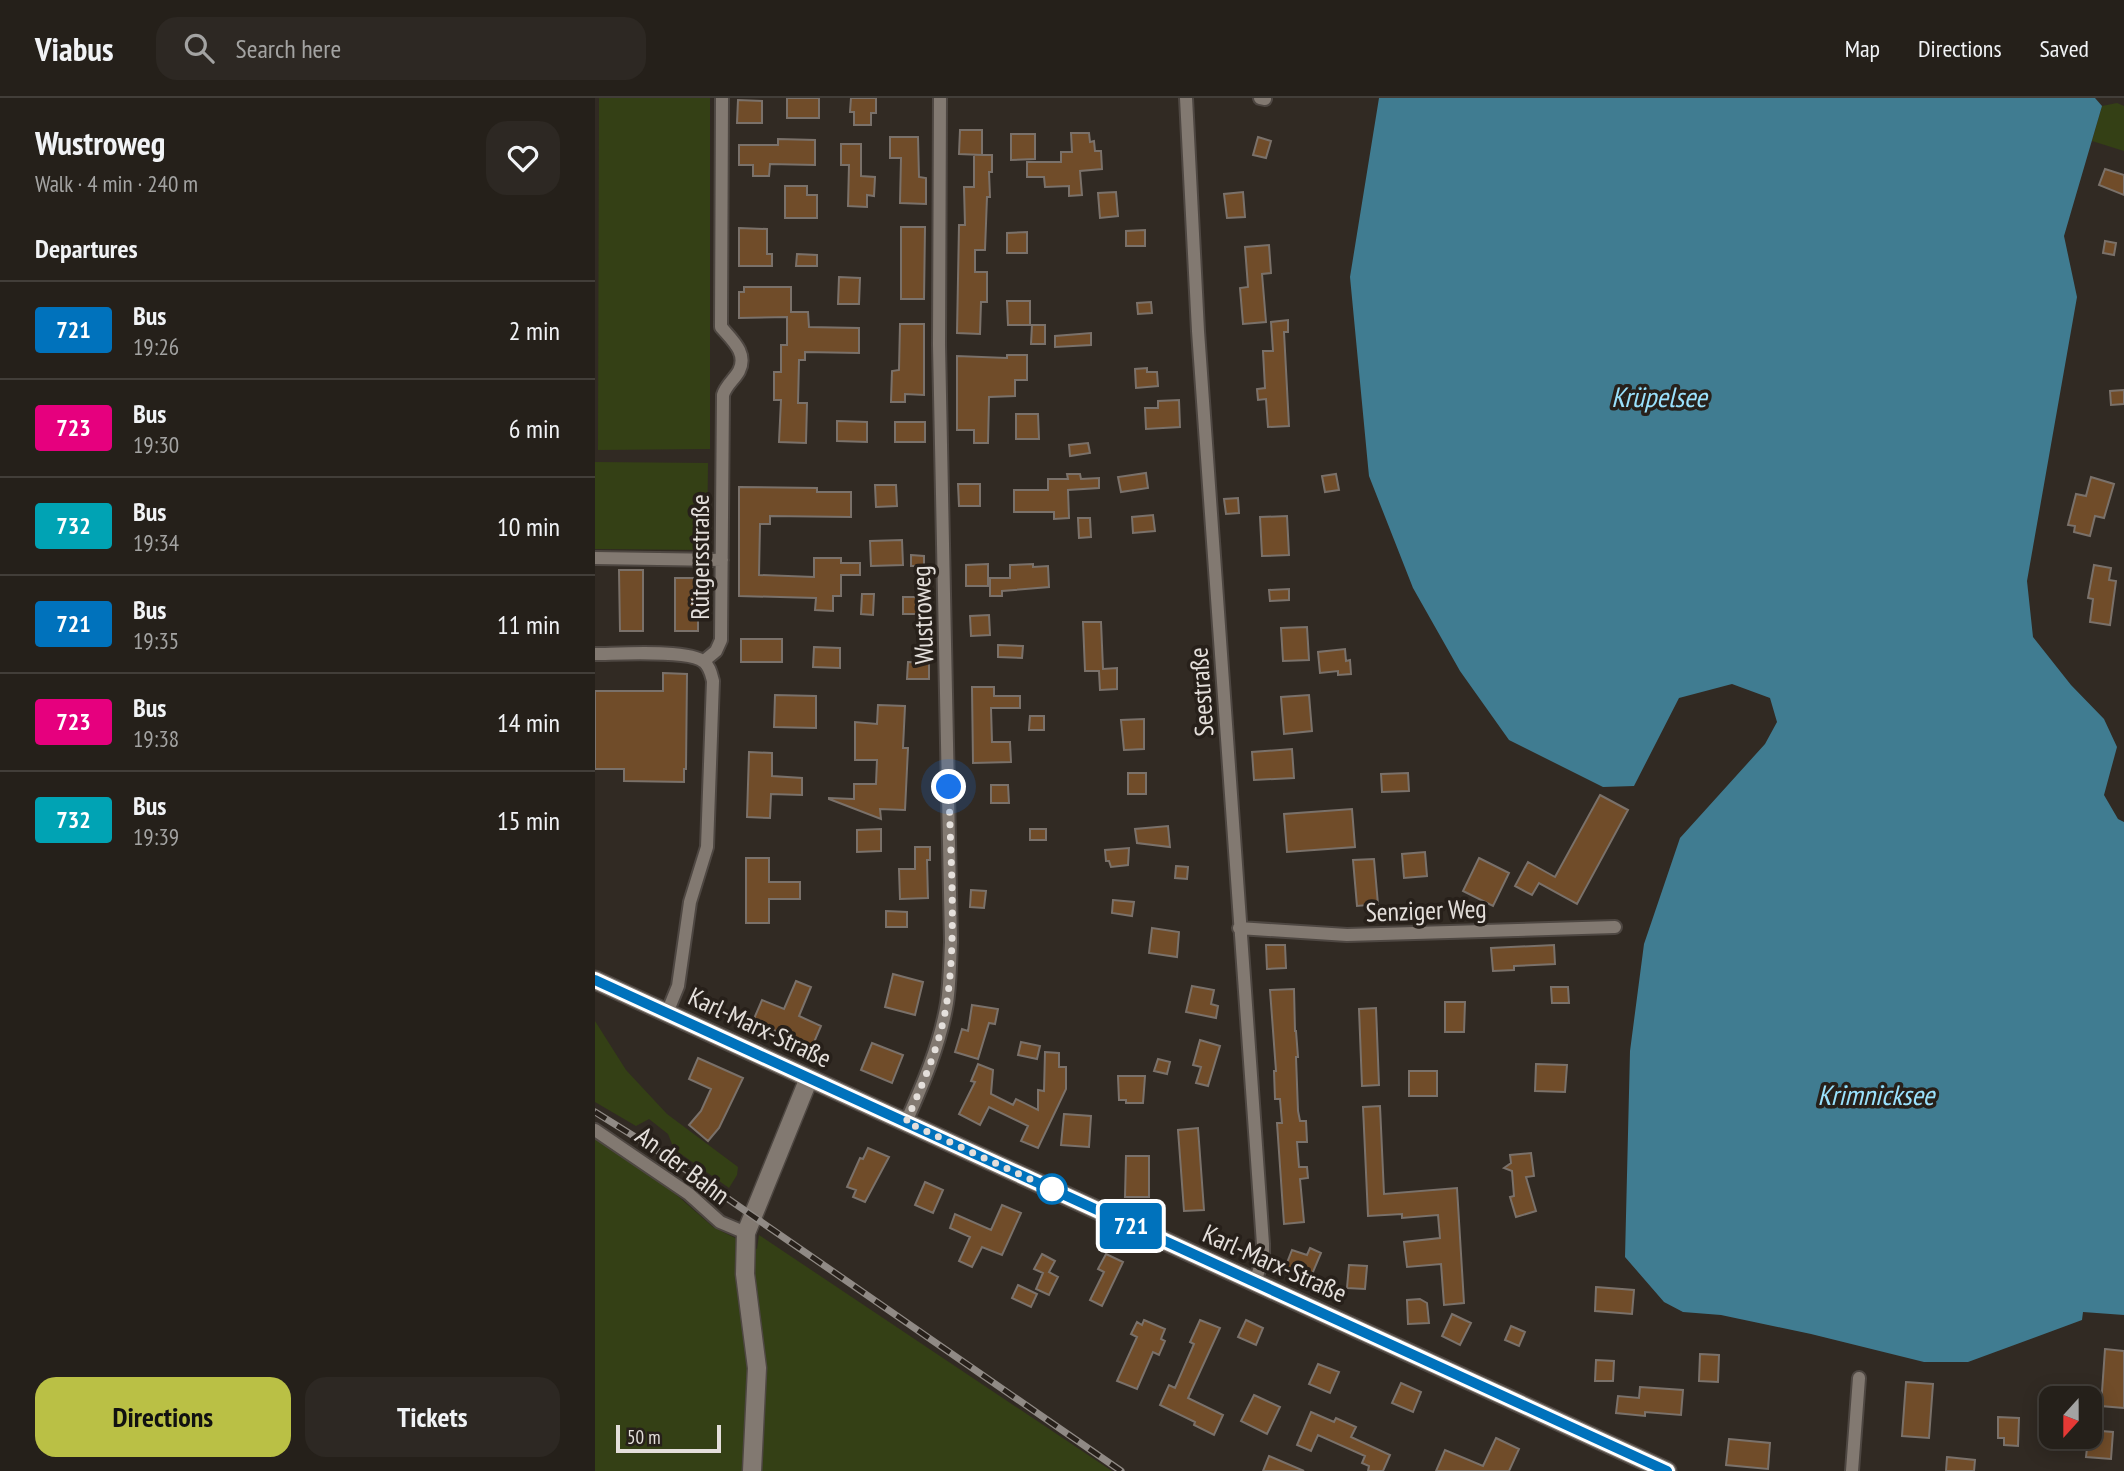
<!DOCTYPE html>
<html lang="en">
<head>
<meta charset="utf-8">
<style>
	:root { --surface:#25201a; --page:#2d2823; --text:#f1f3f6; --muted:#a3a3a2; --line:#423e39; --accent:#bac045 }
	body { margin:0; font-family:"PT Sans Narrow",sans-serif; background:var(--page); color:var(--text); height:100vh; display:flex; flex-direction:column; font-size:26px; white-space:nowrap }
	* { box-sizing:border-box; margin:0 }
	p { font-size:23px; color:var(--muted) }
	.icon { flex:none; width:38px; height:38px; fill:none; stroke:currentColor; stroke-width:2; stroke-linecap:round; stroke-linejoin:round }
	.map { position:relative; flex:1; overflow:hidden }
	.details { display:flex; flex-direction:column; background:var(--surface); width:595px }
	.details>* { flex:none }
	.badge { padding:0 14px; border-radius:5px; font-size:24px; line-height:46px }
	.needle { width:46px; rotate:201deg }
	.controls { position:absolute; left:1444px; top:1288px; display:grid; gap:14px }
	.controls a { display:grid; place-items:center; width:63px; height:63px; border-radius:14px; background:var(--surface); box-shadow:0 4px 18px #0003,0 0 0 2px var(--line); font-size:35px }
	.scale { position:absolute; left:21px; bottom:18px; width:105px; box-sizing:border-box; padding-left:7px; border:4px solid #e4dfdb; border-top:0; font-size:19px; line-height:24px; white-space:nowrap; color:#e4dfdb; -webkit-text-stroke:5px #27201a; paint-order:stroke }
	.you { position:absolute; width:35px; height:35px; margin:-18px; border:5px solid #fff; border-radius:50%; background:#1a73e8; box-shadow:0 0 0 10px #1a73e833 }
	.map>.badge { position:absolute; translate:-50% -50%; box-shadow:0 0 0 4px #fff }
	h2 { padding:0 35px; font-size:26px; line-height:63px }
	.round { display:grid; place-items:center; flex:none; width:74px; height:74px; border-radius:21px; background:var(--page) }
	.head { display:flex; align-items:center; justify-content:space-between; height:119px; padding:0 35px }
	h1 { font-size:33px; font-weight:600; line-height:52px }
	.action { display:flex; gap:14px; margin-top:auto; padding:14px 35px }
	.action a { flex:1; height:80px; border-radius:21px; background:var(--accent); color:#111; font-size:28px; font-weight:600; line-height:80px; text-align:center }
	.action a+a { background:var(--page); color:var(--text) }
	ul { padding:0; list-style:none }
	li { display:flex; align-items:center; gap:21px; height:98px; padding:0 35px; border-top:2px solid var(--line) }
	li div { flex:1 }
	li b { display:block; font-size:26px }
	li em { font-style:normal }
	li .badge { min-width:77px; font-weight:700; text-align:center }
	header { display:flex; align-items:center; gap:42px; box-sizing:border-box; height:98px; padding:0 35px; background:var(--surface); border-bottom:2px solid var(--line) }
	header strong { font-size:33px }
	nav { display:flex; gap:38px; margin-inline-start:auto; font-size:24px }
	.search { width:490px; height:63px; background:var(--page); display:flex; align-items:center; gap:18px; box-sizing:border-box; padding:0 24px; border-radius:21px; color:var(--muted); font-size:26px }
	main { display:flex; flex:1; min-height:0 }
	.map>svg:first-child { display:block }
</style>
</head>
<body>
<header>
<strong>Viabus</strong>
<div class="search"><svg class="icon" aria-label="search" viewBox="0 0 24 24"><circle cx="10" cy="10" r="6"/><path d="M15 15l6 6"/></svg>Search here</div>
<nav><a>Map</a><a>Directions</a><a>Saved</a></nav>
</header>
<main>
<section class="details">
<div class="head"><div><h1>Wustroweg</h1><p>Walk · 4 min · 240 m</p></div><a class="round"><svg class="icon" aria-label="heart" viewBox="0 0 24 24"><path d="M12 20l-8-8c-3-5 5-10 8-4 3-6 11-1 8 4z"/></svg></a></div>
<h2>Departures</h2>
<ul>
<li><span class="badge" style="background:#0072bc;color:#fff">721</span><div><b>Bus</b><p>19:26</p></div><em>2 min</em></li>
<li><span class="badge" style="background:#e6007e;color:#fff">723</span><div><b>Bus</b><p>19:30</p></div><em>6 min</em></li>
<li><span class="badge" style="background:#00a3b4;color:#fff">732</span><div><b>Bus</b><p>19:34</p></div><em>10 min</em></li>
<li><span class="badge" style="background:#0072bc;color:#fff">721</span><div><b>Bus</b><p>19:35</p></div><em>11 min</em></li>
<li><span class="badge" style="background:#e6007e;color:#fff">723</span><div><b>Bus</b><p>19:38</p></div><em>14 min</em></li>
<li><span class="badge" style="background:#00a3b4;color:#fff">732</span><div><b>Bus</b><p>19:39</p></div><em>15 min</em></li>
</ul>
<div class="action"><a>Directions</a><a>Tickets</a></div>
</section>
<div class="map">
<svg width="1529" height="1373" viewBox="0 0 1529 1373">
	<rect width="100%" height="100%" fill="#312a23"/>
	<path fill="#344015" d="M4,0H115V351L3,352Z
		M1522,5L1529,8V53L1497,43L1507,8Z
		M0,364L113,365L112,452L0,451Z
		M0,923L31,972L72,1016L143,1069L142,1077L134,1090L79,1051L73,1036L54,1021L41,1028L0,1004Z
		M0,1039L51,1070L118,1129L162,1151L164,1137L517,1373H0Z"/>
	<path fill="#407c91" d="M784,0H1500L1507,8L1469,138L1482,199L1432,483L1438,539L1476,587L1509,621L1522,649L1509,697L1523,721L1529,724V1217L1488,1214L1487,1222L1373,1264H1329L1216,1236L1126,1217L1088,1214L1069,1204L1030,1159L1035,953L1049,846L1085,740L1170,646L1182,624L1175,600L1137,586L1084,600L1039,688L1008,689L914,642L865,573L818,490L774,378L773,368L755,179Z"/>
	<path fill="#704c29" stroke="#7a716a" stroke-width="2" d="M192,0H224V20H192Z
		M256,0H281V15H276V27H259V14H255Z
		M143,2L167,3V25H142Z
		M365,32H387V57L364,56Z
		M476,35H494L495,44L499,43L500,53H506L507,71L485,73L487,97L474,98V88L450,89L449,79H432V64H466V54H477Z
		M416,36H440V61L416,62Z
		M295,39H323L324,79L331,80V106L305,105L306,60H295Z
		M663,39L676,43L671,60L658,57Z
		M183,41L220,42V67L175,66L174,78H158V67H144V47H183Z
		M246,46H266V78L280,79L279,98L272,97V109L253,108L254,67H246Z
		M379,57H397V74H394L395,99H392L390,152H380V174H392V204H386L385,236L362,235L364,127H370L369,89H379Z
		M1510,71L1529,77V97L1504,87Z
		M190,88H212V97H222V120H190Z
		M521,94L523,118L505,120L503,95Z
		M648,94L650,119L632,120L629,96Z
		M306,129H330L329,201H306Z
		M144,130L172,131V156H177V168H144Z
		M550,132V148H531V133Z
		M432,134V155H412V135Z
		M1510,143L1521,145L1519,157L1508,155Z
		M674,147L676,175L667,176L671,224L648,226L645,190L653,189L650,149Z
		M202,156L222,157V168H201Z
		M244,179L265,180L264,206H243Z
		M149,189H196V214H213L214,229L264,230V255L210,254V262H204L203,305H212L211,345L184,344L186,302H179V274H186V247H192V219L144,220V194H149Z
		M412,203H435V227H413Z
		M556,204L557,215L543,216L542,205Z
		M693,222V234H689L694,328L673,329L671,301L663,302L662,291L670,290L668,253H678L676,224Z
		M305,226H329V297L310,296V304H296L297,273L304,272Z
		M437,227H450V246H436Z
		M496,235V247L460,249V238Z
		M412,257H432V282H420V298L394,299L393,345H379V332H362V258L412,260Z
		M552,270V274H562L563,288L541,290L540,271Z
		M1529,292V306L1516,307L1515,293Z
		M584,302L585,329L551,331L550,310H563V303Z
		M421,316H443L444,341H421Z
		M242,323L272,324V344L242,343Z
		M300,324H330V344H300Z
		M493,345L495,355L475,358L474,347Z
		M551,375L553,390L526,394L523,379Z
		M472,376H485L486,381L504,380V390L473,392L474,420L459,421V414H419V392H453V381H473Z
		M741,376L744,392L730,394L727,378Z
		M1496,379L1519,386L1509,420L1500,418L1495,438L1479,434L1480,428L1473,427L1481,396L1491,398Z
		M363,386H385V408H364Z
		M280,387H301L302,408L281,409Z
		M144,389L222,390V394H256V419L175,418V426H165L164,477L219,479V460H246V465H265V477H246V498H238V513L220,512L221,500L144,498Z
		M643,400L644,415L631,416L629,401Z
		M558,417L560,433L538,435L537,419Z
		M692,418L694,457L667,458L665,419Z
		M483,420H495L496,439L484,440Z
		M307,442L308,467L276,468L275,443Z
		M316,457L329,458V468H316Z
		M393,466V488H371V467Z
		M438,466V469L453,468L454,489L407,493V498H395V480H415V467Z
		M1499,467L1516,470L1514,482L1521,483L1515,527L1495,524L1498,501L1493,500Z
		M24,472H48V533H25Z
		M80,480H103V533H80Z
		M694,491V502L675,503L674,492Z
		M267,496H279L278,517L266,516Z
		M308,499H326V516H308Z
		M394,517L395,537L376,538L375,518Z
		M488,524H506L508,571L522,570V591L505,592L504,573H490Z
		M712,529L714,562L688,563L686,530Z
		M146,541H187V564H146Z
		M403,547L428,548L427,560L403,559Z
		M219,549L245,550V570L218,569Z
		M750,551L751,563L755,562L756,576L743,577V573L725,575L723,554Z
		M313,564L334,565V581H312Z
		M68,575L92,576L91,671H89V684L29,683V671H0V593H68Z
		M377,589H399V598H425V610H396L397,644H415L416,664L378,665Z
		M180,597L221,598V630L179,629Z
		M714,597L717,633L689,636L686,599Z
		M283,607L310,608L308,650H313L310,712L285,711L286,721L234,701V700L259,701V686H281L282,662H260V624L282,626Z
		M435,618H449V632H434Z
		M549,621V651L529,652L526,622Z
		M697,651L699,680L659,682L657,654Z
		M154,654L177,655V678L207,680V697L176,696L175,720L152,719Z
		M533,675H551V696H533Z
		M813,675L814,693L787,694L786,676Z
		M396,687H413L414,705H396Z
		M1005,697L1033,712L982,806L944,785L937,797L920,788L933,764L960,779Z
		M757,711L760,749L692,754L689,716Z
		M573,728L575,749L542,745L540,731Z
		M286,731V753L262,754V732Z
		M435,731H451V742H435Z
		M320,749H335V762H332L333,800L305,801L304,771H320Z
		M534,750L533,767L516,769L514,763H511L510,752Z
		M830,754L832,778L809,780L807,756Z
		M151,760H174V784H205V801H174V825H151Z
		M884,760L914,775L898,808L868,793Z
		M779,761L783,806L762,808L758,762Z
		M581,768L593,769L592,781L580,780Z
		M376,792L391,793L389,810L375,809Z
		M518,802L539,804L537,818L517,815Z
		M291,813L312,814V829H291Z
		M557,830L584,834L582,859L554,855Z
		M671,847H690L691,870L672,871Z
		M959,847L960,866L919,868V872L898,873L896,850Z
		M298,876L328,884L320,917L290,909Z
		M201,883L216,889L204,918L226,928L217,949L158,923L167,902L189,911Z
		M597,888L619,892L616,906L623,908L621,920L591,914Z
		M956,889H973L974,905H957Z
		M699,891L700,933H701L703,959H701L703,1013L705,1023H711L712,1044H702L704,1069H712L713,1080L705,1081L709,1124L689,1126L682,1025H687L685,1001H680L679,973H681L675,892Z
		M850,904H870L869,934H850Z
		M377,907L403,911L400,926L394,925L383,961L360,954L367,931L373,933Z
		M781,910L784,987L767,988L764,911Z
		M605,942L625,948L613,988L601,985L606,969L598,967Z
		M426,944L445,948L442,961L423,957Z
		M277,945L308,957L297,985L266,972Z
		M450,954L464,955V969H471V991L443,1050L426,1043L433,1028L394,1009L385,1027L364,1016L380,984L376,983L383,966L398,972L396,996L418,1007L421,1001L443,1012V992L449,993Z
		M103,960L148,980L124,1030L113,1043L94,1027L106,1013L116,991L94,981Z
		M563,961L575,964L572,976L559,973Z
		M941,966L972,967L970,994L940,993Z
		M814,973H842V998H814Z
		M523,978H550L548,1005H531V1002H524Z
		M785,1008L789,1096L862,1090L869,1205L849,1207L846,1166L812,1169L809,1144L845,1140L843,1117L807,1120V1116L773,1118L768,1009Z
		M469,1016L496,1018L494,1049L466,1047Z
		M603,1030L609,1112L589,1113L583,1032Z
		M273,1050L294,1059L270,1104L258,1099L261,1092L252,1089L265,1060L268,1061Z
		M936,1055L939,1078L931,1079L941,1113L921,1119L915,1099L919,1098L917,1073L909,1070L916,1065L915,1057Z
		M531,1058H554V1099H530Z
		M330,1084L348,1092L338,1115L320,1107Z
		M407,1107L426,1115L407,1157L387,1149L377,1169L364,1163L375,1139L355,1130L360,1116L396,1132Z
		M715,1150L726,1155L715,1181L690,1170L697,1152L712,1157Z
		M447,1156L460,1163L454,1174L463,1179L454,1197L441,1191L448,1175L439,1171Z
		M511,1156L528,1164L507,1208L495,1202L509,1174L503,1171Z
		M754,1167L772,1168L770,1191L752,1190Z
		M423,1187L442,1196L436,1209L417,1200Z
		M1001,1189L1039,1192L1037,1216L1000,1213Z
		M825,1201L832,1205L834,1225L813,1226L812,1202Z
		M857,1216L876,1225L865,1247L847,1238Z
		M549,1222L570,1231L566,1241L570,1243L564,1257L558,1254L542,1291L522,1283L542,1239L536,1236L542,1224L547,1227Z
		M605,1222L625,1230L593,1300L628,1317L619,1337L599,1327L600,1324L565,1307L574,1287L580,1290L599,1246L595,1244Z
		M651,1222L668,1230L661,1247L643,1239Z
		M916,1228L930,1234L924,1248L910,1242Z
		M1510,1251L1529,1253V1310L1506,1308Z
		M1105,1256L1124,1257L1123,1284L1104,1283Z
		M1001,1262L1019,1263L1018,1283H1000Z
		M723,1266L744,1274L735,1295L714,1286Z
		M1311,1284L1338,1286L1334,1340L1307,1338Z
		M806,1285L826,1294L818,1314L797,1305Z
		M1045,1289L1088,1292L1086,1317L1050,1314V1318L1021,1315L1023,1298L1044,1300Z
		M659,1297L685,1309L672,1336L646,1323Z
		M716,1314L739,1324L741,1320L761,1329L756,1339L795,1357L788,1373H773L774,1368L767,1365L770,1358L723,1337L716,1353L702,1347Z
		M1403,1319L1424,1320L1423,1348L1409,1347V1340H1403Z
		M1494,1332L1518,1334L1516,1361L1491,1359Z
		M901,1340L924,1351L914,1373H841L850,1352L888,1368Z
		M1134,1341L1175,1345L1173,1371L1131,1367Z
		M674,1358L709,1373H668Z
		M1352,1359L1380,1362L1379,1373H1351Z"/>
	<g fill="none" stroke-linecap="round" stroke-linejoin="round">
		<g stroke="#4e4742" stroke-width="16">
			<path id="street" d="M591,0L603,233L668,1146V1160L660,1184
				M665,0L670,1
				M0,460L127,462
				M0,556C22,556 95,551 109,564C115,569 116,576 118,583L112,749L95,804L83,888L72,915
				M109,563L121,553L126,542L128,297C131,287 139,282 144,273C153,255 137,242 126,229L127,0
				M644,830L752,837L1020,829
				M311,1024C328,986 345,947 352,905C355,885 355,864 356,844L344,247L345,0
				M0,1032L94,1096L125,1124L151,1135
				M1257,1373L1264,1280"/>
		</g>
		<g stroke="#4e4742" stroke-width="21">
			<path id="secondary" d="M0,882L1072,1373
				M157,1373L162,1270L150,1176L151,1135L214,980"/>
		</g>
		<use href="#street" stroke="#827971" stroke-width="12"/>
		<use href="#secondary" stroke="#827971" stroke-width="18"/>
		<g stroke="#908a85" stroke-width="7">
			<path id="rail" d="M0,1014L74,1060L526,1373"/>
		</g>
		<use href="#rail" stroke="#27201a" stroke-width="4.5" stroke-dasharray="13" stroke-linecap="butt"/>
	</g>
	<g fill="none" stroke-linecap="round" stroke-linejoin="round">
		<g stroke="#fff" stroke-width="16">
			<path id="line" d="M0,882L1072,1373"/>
		</g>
		<use href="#line" stroke="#0072bc" stroke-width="10"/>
		<path stroke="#e4dfdb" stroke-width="7" stroke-dasharray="0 12.6" d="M354,689C355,757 362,837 352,903C346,945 328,985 311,1024L459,1092L457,1091"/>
	</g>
	<circle fill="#fff" stroke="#0072bc" stroke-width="3.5" cx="457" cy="1091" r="14"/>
	<g text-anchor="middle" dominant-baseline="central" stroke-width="7" stroke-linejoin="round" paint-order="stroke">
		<g font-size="26" fill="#e4dfdb" stroke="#27201a">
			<text transform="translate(104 459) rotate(-90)">Rütgersstraße</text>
			<text transform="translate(327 517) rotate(-92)">Wustroweg</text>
			<text transform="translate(606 594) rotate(-94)">Seestraße</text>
			<text transform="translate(831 812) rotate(-2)">Senziger Weg</text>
			<text transform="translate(165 929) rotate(25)">Karl-Marx-Straße</text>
			<text transform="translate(88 1067) rotate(37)">An der Bahn</text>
			<text transform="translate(680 1165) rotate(24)">Karl-Marx-Straße</text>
		</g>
		<g font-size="28" font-style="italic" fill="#9ae1fc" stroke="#27201a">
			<text x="1064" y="298">Krüpelsee</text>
			<text x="1281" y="996">Krimnicksee</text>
		</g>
	</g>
</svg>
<div class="controls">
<a><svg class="needle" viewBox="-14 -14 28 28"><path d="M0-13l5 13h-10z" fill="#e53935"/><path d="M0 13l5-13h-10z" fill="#a3a3a2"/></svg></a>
</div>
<div class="scale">50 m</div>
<div class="you" style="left:354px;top:689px"></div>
<b class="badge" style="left:536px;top:1128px;background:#0072bc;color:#fff">721</b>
</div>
</main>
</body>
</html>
